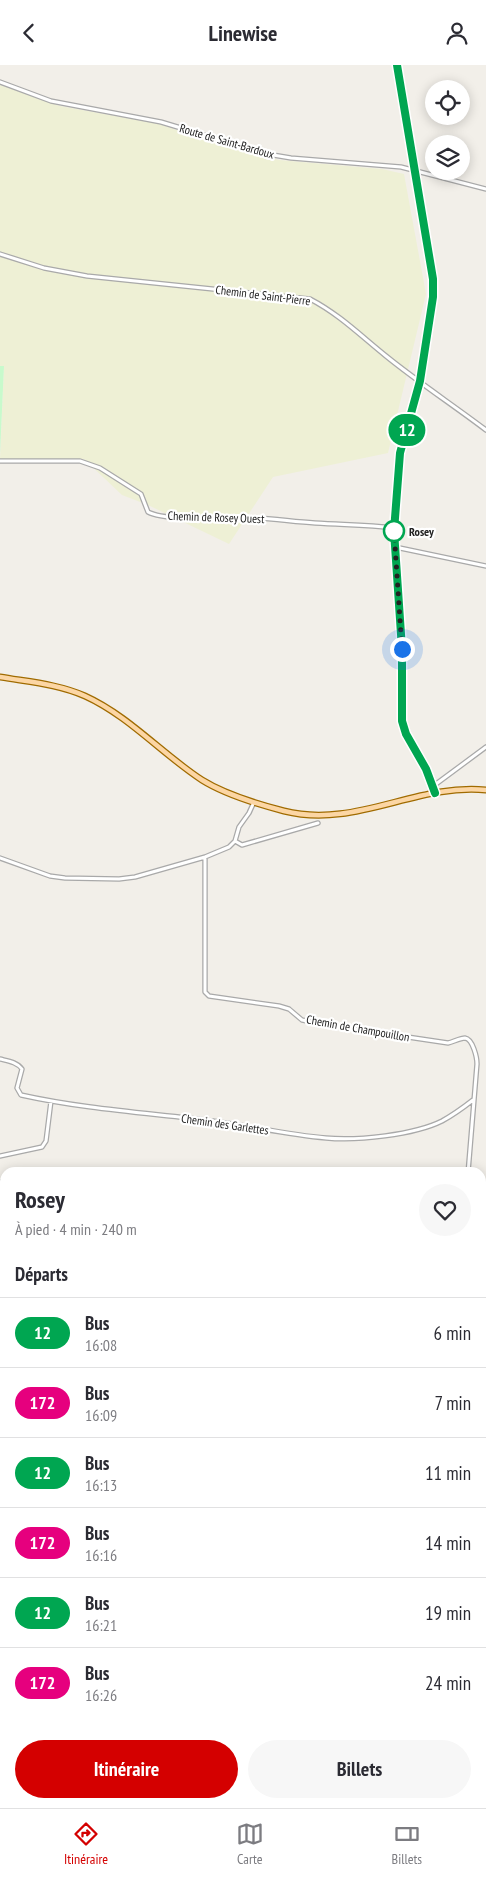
<!DOCTYPE html>
<html lang="fr">
<head>
<meta charset="utf-8">
<style>
	:root { --surface:#fff; --page:#f7f7f7; --text:#2b2b33; --muted:#7c7c81; --line:#e1e1e2; --accent:#d40000 }
	body { margin:0; font-family:"PT Sans Narrow",sans-serif; background:var(--page); color:var(--text); height:100vh; display:flex; flex-direction:column; font-size:19px; white-space:nowrap }
	* { box-sizing:border-box; margin:0 }
	p { font-size:16px; color:var(--muted) }
	.icon { flex:none; width:28px; height:28px; fill:none; stroke:currentColor; stroke-width:2; stroke-linecap:round; stroke-linejoin:round }
	.map { position:relative; flex:1; overflow:hidden }
	.panel { position:absolute; left:0px; top:1102px; width:486px; height:641px; display:flex; flex-direction:column; background:var(--surface); border-radius:15px 15px 0 0; box-shadow:0 2px 12px #0003 }
	.panel>* { flex:none }
	.badge { padding:0 10px; border-radius:16px; font-size:18px; line-height:32px }
	.buttons { position:absolute; left:425px; top:15px; display:grid; gap:10px }
	.buttons a { display:grid; place-items:center; width:45px; height:45px; border-radius:50%; background:var(--surface); box-shadow:0 2px 12px #0003; font-size:25px }
	.you { position:absolute; width:25px; height:25px; margin:-12px; border:4px solid #fff; border-radius:50%; background:#1a73e8; box-shadow:0 0 0 8px #1a73e833 }
	.map>.badge { position:absolute; translate:-50% -50%; box-shadow:0 0 0 2px #fff }
	h2 { padding:0 15px; font-size:19px; line-height:45px }
	.round { display:grid; place-items:center; flex:none; width:52px; height:52px; border-radius:26px; background:var(--page) }
	.head { display:flex; align-items:center; justify-content:space-between; height:85px; padding:0 15px }
	h1 { font-size:24px; font-weight:800; line-height:38px }
	.button { display:flex; gap:10px; margin-top:auto; padding:10px 15px }
	.button a { flex:1; height:58px; border-radius:30px; background:var(--accent); color:#fff; font-size:20px; font-weight:800; line-height:58px; text-align:center }
	.button a+a { background:var(--page); color:var(--text) }
	ul { padding:0; list-style:none }
	li { display:flex; align-items:center; gap:15px; height:70px; padding:0 15px; border-top:1px solid var(--line) }
	li div { flex:1 }
	li b { display:block; font-size:19px }
	li em { font-style:normal }
	li .badge { min-width:55px; font-weight:700; text-align:center }
	header { display:flex; justify-content:space-between; align-items:center; height:65px; padding:0 15px; background:var(--surface); font-size:22px; font-weight:800 }
	.menu { display:flex; justify-content:space-around; align-items:center; height:70px; border-top:1px solid var(--line); background:var(--surface); font-size:14px; color:var(--muted) }
	.menu a { display:grid; justify-items:center; gap:2px }
	.menu .selected { color:var(--accent) }
	.map>svg:first-child { display:block }
</style>
</head>
<body>
<header><svg class="icon" aria-label="back" viewBox="0 0 24 24"><path d="M15 5l-7 7 7 7"/></svg>Linewise<svg class="icon" aria-label="person" viewBox="0 0 24 24"><circle cx="12" cy="8" r="4"/><path d="M4 21q1-7 8-7t8 7"/></svg></header>
<div class="map">
<svg width="486" height="1743" viewBox="0 0 486 1743">
	<rect width="100%" height="100%" fill="#f2efe9"/>
	<path fill="#eef0d5" d="M0,20L60,41L159,59L222,80L279,95L382,104L404,109L426,229L388,388L273,412L229,479L148,440L122,430L84,394H0L4,301H0Z
		M5,1447V1480L0,1483V1449Z
		M5,1513V1546L0,1543V1514Z
		M0,1602L5,1606V1739H55L54,1743H0Z
		M481,1603L486,1604V1631L481,1638Z
		M486,1637V1743H461V1739H481V1644Z
		M107,1739H160L173,1742L175,1739H326L324,1743H110L107,1742Z
		M332,1739H368L378,1743H329Z
		M381,1739H432L437,1741L436,1743H391Z"/>
	<path fill="#c6e0d4" d="M481,1453L486,1455V1481L481,1479Z"/>
	<path fill="#c8facc" d="M0,301H4L0,389Z"/>
	<path fill="#aad3df" d="M5,1339V1419L0,1421V1341Z
		M481,1371L486,1373V1455L481,1453Z"/>
	<g fill="none" stroke-linecap="round" stroke-linejoin="round">
		<g stroke="#a9a9a9" stroke-width="5.5">
			<path id="minor" d="M397,0L433,214V232L420,316L401,388L394,466L402,584V656L406,669L426,704L435,728
				M0,17L51,36L161,57L267,89L291,93L401,102L486,124
				M0,189L44,203L87,211L310,234C339,249 361,271 386,291C418,317 453,340 486,365
				M0,396H80L100,403L141,429L148,447C167,457 226,452 250,453C272,453 293,457 315,458C343,460 366,459 394,463
				M395,482L486,501
				M433,720L436,719L486,682
				M235,776L242,780L318,758
				M205,792V927L209,931L279,941L289,944L302,955L327,960L448,978C453,977 460,973 465,973C473,974 477,993 477,999L468,1108
				M0,793L50,811L65,813L119,814L135,812L205,792L229,782L235,776L239,762L249,748L254,737
				M0,994C8,996 17,997 22,1004L17,1023L21,1030C84,1044 149,1048 213,1056C251,1061 288,1070 326,1073C357,1076 414,1070 442,1056C453,1050 464,1042 473,1035
				M0,1091L42,1082L46,1076L51,1036
				M0,1117H5
				M481,1127L486,1125
				M0,1325L5,1326
				M0,1513L5,1512
				M0,1555L5,1561
				M481,1577L486,1579
				M373,1739L383,1743
				M56,1743L57,1739"/>
		</g>
		<g stroke="#a06b00" stroke-width="7">
			<path id="major" d="M0,612C29,617 58,619 85,631C129,651 162,689 202,715C226,730 257,739 284,746C355,764 416,718 486,725"/>
		</g>
		<use href="#minor" stroke="#fff" stroke-width="3"/>
		<use href="#major" stroke="#fcd6a4" stroke-width="4.5"/>
	</g>
	<g fill="none" stroke-linecap="round" stroke-linejoin="round">
		<g stroke="#fff" stroke-width="11">
			<path id="line" d="M397,0L433,214V232L420,316L400,388L394,466L402,584V656L406,669L426,704L435,728"/>
		</g>
		<use href="#line" stroke="#00a651" stroke-width="8"/>
		<path stroke="#222" stroke-width="5" stroke-dasharray="0 9" d="M394,466L402,584"/>
	</g>
	<circle fill="#fff" stroke="#00a651" stroke-width="2.5" cx="394" cy="466" r="10"/>
	<g text-anchor="middle" dominant-baseline="central" stroke-width="4.5" stroke-linejoin="round" paint-order="stroke">
		<g font-size="12" fill="#222" stroke="#fff">
			<text transform="translate(227 76) rotate(16)">Route de Saint-Bardoux</text>
			<text transform="translate(263 230) rotate(7)">Chemin de Saint-Pierre</text>
			<text transform="translate(216 452) rotate(2)">Chemin de Rosey Ouest</text>
			<text transform="translate(358 963) rotate(10)">Chemin de Champouillon</text>
			<text transform="translate(225 1059) rotate(8)">Chemin des Garlettes</text>
		</g>
		<g font-size="12" font-weight="bold" fill="#222" stroke="#fff" text-anchor="start">
			<text x="409" y="466">Rosey</text>
		</g>
	</g>
</svg>
<div class="buttons">
<a><svg class="icon" aria-label="locate" viewBox="0 0 24 24"><circle cx="12" cy="12" r="6"/><path d="M12 2v4M12 18v4M2 12h4M18 12h4"/></svg></a>
<a><svg class="icon" aria-label="layers" viewBox="0 0 24 24"><path d="M12 4l9 5-9 5-9-5zM3 14l9 5 9-5"/></svg></a>
</div>
<div class="you" style="left:402px;top:584px"></div>
<b class="badge" style="left:407px;top:365px;background:#00a651;color:#fff">12</b>
<section class="panel">
<div class="head"><div><h1>Rosey</h1><p>À pied · 4 min · 240 m</p></div><a class="round"><svg class="icon" aria-label="heart" viewBox="0 0 24 24"><path d="M12 20l-8-8c-3-5 5-10 8-4 3-6 11-1 8 4z"/></svg></a></div>
<h2>Départs</h2>
<ul>
<li><span class="badge" style="background:#00a651;color:#fff">12</span><div><b>Bus</b><p>16:08</p></div><em>6 min</em></li>
<li><span class="badge" style="background:#e6007e;color:#fff">172</span><div><b>Bus</b><p>16:09</p></div><em>7 min</em></li>
<li><span class="badge" style="background:#00a651;color:#fff">12</span><div><b>Bus</b><p>16:13</p></div><em>11 min</em></li>
<li><span class="badge" style="background:#e6007e;color:#fff">172</span><div><b>Bus</b><p>16:16</p></div><em>14 min</em></li>
<li><span class="badge" style="background:#00a651;color:#fff">12</span><div><b>Bus</b><p>16:21</p></div><em>19 min</em></li>
<li><span class="badge" style="background:#e6007e;color:#fff">172</span><div><b>Bus</b><p>16:26</p></div><em>24 min</em></li>
</ul>
<div class="button"><a>Itinéraire</a><a>Billets</a></div>
</section>
</div>
<nav class="menu">
<a class="selected"><svg class="icon" aria-label="directions" viewBox="0 0 24 24"><path d="M12 3l9 9-9 9-9-9zM9 14v-3h6M13 9l2 2-2 2"/></svg>Itinéraire</a>
<a><svg class="icon" aria-label="map" viewBox="0 0 24 24"><path d="M3 6l6-2 6 2 6-2v14l-6 2-6-2-6 2zM9 4v14M15 6v14"/></svg>Carte</a>
<a><svg class="icon" aria-label="tickets" viewBox="0 0 24 24"><path d="M3 7h18v10H3zM15 7v10"/></svg>Billets</a>
</nav>
</body>
</html>
